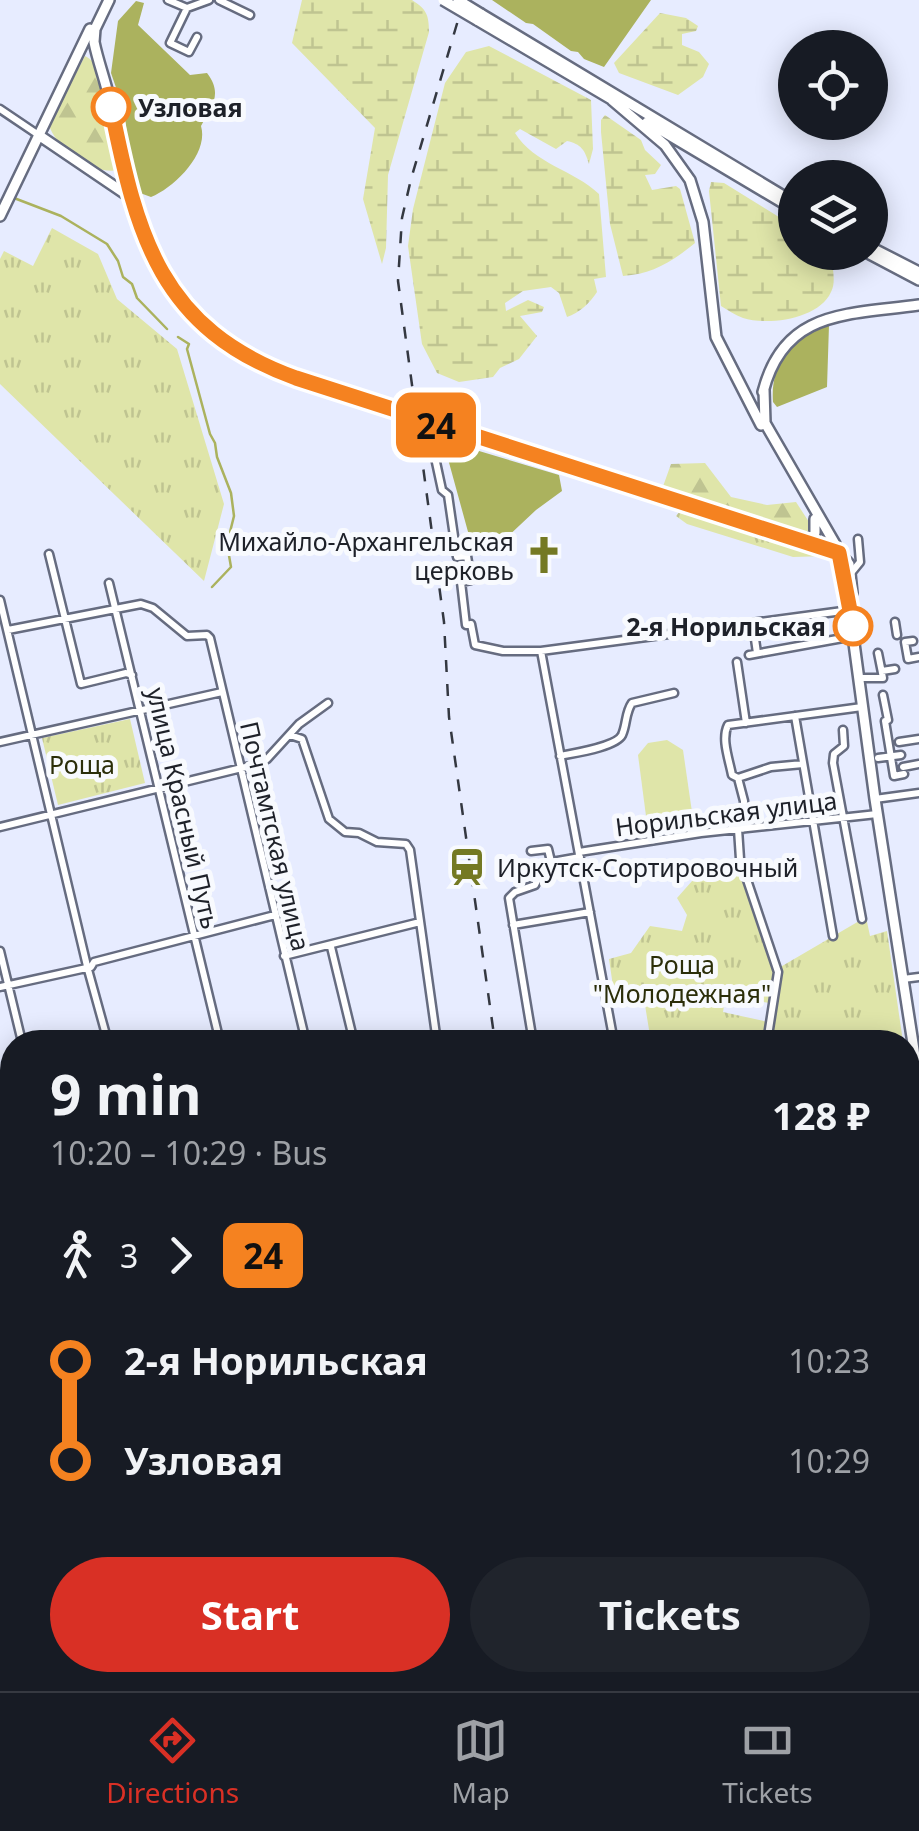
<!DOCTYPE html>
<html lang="en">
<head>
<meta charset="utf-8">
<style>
	:root { --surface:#171b24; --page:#20242c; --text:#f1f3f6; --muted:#9ea1a6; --line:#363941; --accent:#d93025 }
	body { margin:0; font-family:"Noto Sans",sans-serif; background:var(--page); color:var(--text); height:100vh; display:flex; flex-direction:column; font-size:38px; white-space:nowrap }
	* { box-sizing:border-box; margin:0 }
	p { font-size:32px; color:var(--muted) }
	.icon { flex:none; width:55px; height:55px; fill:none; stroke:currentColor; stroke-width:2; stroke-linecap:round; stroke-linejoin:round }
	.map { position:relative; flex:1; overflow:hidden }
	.drawer { position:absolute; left:0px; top:1030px; width:920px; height:662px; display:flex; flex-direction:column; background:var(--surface); border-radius:40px 40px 0 0; box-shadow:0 5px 25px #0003 }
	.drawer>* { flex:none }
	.badge { padding:0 20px; border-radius:15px; font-size:35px; line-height:65px }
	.tools { position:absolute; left:778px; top:30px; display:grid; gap:20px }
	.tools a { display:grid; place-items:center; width:110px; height:110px; border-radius:50%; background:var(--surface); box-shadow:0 5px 25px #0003; font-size:50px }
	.map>.badge { position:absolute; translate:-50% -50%; box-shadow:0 0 0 5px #fff }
	.legs { display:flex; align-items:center; gap:15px; height:110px; padding:0 50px; font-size:32px }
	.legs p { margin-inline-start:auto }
	.headline { display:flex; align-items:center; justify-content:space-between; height:170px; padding:0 50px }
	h1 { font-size:55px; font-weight:700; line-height:75px }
	.cta { display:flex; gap:20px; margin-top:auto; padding:20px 50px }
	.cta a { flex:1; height:115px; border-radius:60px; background:var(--accent); color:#fff; font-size:40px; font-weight:700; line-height:115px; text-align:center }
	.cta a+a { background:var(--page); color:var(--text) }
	ul { padding:0 50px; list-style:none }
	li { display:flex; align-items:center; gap:35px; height:100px; font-size:38px }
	li i { display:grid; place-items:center; width:15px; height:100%; margin:0 12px; background:currentColor }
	li i::after { content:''; width:25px; height:25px; margin:-12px; border:8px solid; border-radius:50%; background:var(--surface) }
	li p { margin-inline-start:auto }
	li:first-child i { background:linear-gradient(#0000 50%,currentColor 0) }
	li:last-child i { background:linear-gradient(currentColor 50%,#0000 0) }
	.dock { display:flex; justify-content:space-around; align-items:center; height:140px; border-top:2px solid var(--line); background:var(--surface); font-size:28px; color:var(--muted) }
	.dock a { display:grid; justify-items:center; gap:5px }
	.dock .active { color:var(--accent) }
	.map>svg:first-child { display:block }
</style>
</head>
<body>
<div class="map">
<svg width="919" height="1691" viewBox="0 0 919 1691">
	<defs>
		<pattern id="grass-tufts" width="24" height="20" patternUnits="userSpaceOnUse" patternTransform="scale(2.5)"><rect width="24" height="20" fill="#dfe5a9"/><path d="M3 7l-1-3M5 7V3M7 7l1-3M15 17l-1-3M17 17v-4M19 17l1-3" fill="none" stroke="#bfc491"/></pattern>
		<pattern id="forest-firs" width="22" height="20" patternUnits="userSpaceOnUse" patternTransform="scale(2.5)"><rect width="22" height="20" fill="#dfe5a9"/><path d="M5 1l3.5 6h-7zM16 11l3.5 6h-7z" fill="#bfc491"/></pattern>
		<pattern id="wetland-marsh" width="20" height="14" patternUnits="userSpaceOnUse" patternTransform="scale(2.5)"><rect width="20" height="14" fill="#dfe5a9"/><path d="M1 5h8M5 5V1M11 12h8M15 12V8" fill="none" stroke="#bfc491"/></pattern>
	</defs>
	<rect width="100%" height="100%" fill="#e7ecff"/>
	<path fill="url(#grass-tufts)" d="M52,228L98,254L117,299L177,349L224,504L204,581L0,384V259L4,251L33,266Z
		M680,511L828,556L793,557L687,524L676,516Z
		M130,719L145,783L58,805L42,738Z
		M736,861L774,972L769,1003L733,997L725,1000L723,1012L768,1022L764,1042H651L645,1005L616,1007L609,959L631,953L650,926L682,931L687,915L677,898L708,863Z
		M866,917L870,936L887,931L903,1042H768L776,1009L777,969Z"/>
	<path fill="url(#forest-firs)" d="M85,56C110,67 116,136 120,163L118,170C95,176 55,147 49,125Z
		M705,463L731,497L767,505L796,502L809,522L810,539L661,492L671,464Z"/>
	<path fill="url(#wetland-marsh)" d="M302,0H412C426,9 429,14 429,32L388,175L386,248L382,264L363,199L375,128L292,43Z
		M660,13L686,18L698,26L696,31L682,34V45L699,52L709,64L703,77L678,95L619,73L614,63Z
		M489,46L591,100L593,149L589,164C585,150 581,144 567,141L556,149L520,129L515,133C534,164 574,170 599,194L606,277L594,279L597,292C590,303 579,313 567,317L559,293L551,287L523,291L505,303L506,311L528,300L544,307L542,312L520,316L537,336L519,359L500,368L493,377L459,382L437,373L422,344L408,246L413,209L445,83L466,52Z
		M605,115L641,140L645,150L661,165L655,174L645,175L652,190L676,186L680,189L695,243C672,262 652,274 623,276L610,224L601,132V120Z
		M711,182L724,183L795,227V252L832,253C831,265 837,281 831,292C819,319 768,326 743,318C735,315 728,310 721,306L709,191Z"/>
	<path fill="#dfe5a9" d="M667,740L683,750L692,812L681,823L659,826L646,816L638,755L648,743Z"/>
	<path fill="#abb25e" d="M492,0H651L604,67L584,59L578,52L571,51L533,24L526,23Z
		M136,1L144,3L138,25L190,75L207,73C223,94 212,106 201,126C209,153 175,187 151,197L140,193L133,182L124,111L111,73L118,21Z
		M829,325L827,387L777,407L773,402C770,365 792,332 829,325Z
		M449,442L559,475L562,491L536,510L503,541L473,550L445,448Z"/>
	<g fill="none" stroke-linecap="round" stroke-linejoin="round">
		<path stroke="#abb25e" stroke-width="2.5" d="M14,198L61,216L107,244L118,261L123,277L132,284L137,298L167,329
			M178,337L189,344L187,349L210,434L215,443L217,457L231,493L234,516L227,544L231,567L212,587"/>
		<g stroke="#666c80" stroke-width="11">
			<path id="minor" d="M168,0L187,8L209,0
				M219,0L250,15
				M187,8L170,43L189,52L197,37
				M0,109L40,136
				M431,439L442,490L448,495L457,557L467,556L471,580L461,582L466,625L471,624L475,645L503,651H541L850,610
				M49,554L81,684L126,673L132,675
				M851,573L860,562L858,539
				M109,583L220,1042
				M0,600L87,966L108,1042
				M895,622L897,635
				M753,625L757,653
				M8,630L141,604L153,608L187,636L207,635L210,638L306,1042
				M913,641L905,642L908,659L919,657
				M541,651L614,1042
				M749,655L854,636
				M737,662L746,723
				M882,671L895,669
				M859,678H883L878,653
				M883,695L888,720
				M795,716L833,936
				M885,721L894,776L904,774
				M843,730L844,746L834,754L833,763L862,919
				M290,735L302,739L329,819L345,832L359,833L377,842L406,844L410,850L437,1042
				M0,742L222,692
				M899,742L919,739
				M560,756C574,753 616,747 622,735C627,724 625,713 632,703L674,693
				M878,758L901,755
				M903,767L919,764
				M738,778L732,775C729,759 721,739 728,725L862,707
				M875,799L919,793
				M0,827L254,765L267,759L299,724L328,703
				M738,829L740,859L778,972L767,1042
				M743,829L744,801L738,778L771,767L803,764
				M531,851L548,849L553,870
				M579,852L701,833L877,814
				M552,862L580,857
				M513,925L590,912
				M331,947L354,1042
				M0,951L22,1042
				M284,956L420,922
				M903,979L919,977
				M0,987L91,967L94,962L275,915
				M533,1042L509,898L515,892L535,885L542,871L582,866
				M0,1138L12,1134
				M908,1150L919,1148
				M908,1238L919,1237
				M908,1331L919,1329
				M908,1391L919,1392
				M390,1680L395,1691
				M491,1680L492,1691
				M120,1691L131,1680"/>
		</g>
		<g stroke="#666c80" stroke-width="14">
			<path id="major" d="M109,0L95,29L94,42C98,62 106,82 110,102C131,197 149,298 240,353C283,379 336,391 384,407
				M481,14L795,203
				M477,20L613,100
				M612,100L665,145L690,180L703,222L716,337L761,425
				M647,122L795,210
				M40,136L130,197
				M0,216L90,29
				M870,247L919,272
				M866,252L919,280
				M764,390L765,423L835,544L846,584L875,799L919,1082
				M763,392C784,309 848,315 919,305
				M431,423L839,553
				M808,543L815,533V519
				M839,553L849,564L852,593
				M0,1300L12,1352
				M88,1680L91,1691"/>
		</g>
		<use href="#minor" stroke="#fff" stroke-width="6"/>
		<use href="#major" stroke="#fff" stroke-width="9"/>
		<path stroke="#343841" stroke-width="2.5" stroke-dasharray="12 12" stroke-linecap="butt" d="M464,0L411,179L402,218L398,281L444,622L449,717L495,1042
			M586,1680L589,1691"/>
		<g stroke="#666c80" stroke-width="14" stroke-linecap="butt">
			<path id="major-bridge" d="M443,0L477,20
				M458,0L481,14
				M384,407L431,423"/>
		</g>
		<use href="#major-bridge" stroke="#fff" stroke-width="9"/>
	</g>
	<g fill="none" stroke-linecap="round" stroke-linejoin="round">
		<g stroke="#fff" stroke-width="22">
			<path id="line-1" d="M111,107C137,236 160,329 296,378L839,553L853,626"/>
		</g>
		<use href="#line-1" stroke="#f58220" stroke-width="15"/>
	</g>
	<defs>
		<g id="church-bare" transform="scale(3)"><path d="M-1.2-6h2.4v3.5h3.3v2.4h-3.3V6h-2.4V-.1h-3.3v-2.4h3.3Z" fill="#747923" stroke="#f8fafe" stroke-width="2.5" paint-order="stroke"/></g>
		<g id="station-bare" transform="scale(3)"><path d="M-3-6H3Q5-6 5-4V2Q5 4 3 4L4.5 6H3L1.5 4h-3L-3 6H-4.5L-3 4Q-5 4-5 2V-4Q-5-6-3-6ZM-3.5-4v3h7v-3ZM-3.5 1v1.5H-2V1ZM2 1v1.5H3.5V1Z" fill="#747923" stroke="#f8fafe" stroke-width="2.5" paint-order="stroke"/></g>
	</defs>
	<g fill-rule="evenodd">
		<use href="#church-bare" x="544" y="555"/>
		<use href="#station-bare" x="467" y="867"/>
	</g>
	<g fill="#fff" stroke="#f58220" stroke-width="5">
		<circle cx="111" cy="107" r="18"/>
		<circle cx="853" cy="626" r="18"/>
	</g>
	<g text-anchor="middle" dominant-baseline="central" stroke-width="10" stroke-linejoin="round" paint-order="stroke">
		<g font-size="25" font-weight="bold" fill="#1e2129" stroke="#f8fafe" text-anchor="start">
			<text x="138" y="107">Узловая</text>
			<text x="826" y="626" text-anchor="end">2-я Норильская</text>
		</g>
		<g font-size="25" fill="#1e2129" stroke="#f8fafe" text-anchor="end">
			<text x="514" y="541">Михайло-Архангельская<tspan x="514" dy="29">церковь</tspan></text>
			<text x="497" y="867" text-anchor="start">Иркутск-Сортировочный</text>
		</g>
		<g font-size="25" fill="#2b2e09" stroke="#f8fafe">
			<text x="82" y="764">Роща</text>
			<text x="682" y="964">Роща<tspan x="682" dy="29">"Молодежная"</tspan></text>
		</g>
		<g font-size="25" fill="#1e2129" stroke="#f8fafe">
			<text transform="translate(184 808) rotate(77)">улица Красный Путь</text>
			<text transform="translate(726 813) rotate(-7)">Норильская улица</text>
			<text transform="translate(276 836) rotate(77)">Почтамтская улица</text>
		</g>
	</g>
</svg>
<div class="tools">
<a><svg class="icon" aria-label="locate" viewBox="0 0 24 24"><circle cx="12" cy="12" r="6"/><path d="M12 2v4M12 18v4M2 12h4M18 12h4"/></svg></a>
<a><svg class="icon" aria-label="layers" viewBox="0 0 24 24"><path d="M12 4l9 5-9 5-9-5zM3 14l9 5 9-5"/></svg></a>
</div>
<b class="badge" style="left:436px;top:425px;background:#f58220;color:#111">24</b>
<section class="drawer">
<div class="headline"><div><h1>9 min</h1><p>10:20 – 10:29 · Bus</p></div><b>128 ₽</b></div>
<div class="legs"><svg class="icon" aria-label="walk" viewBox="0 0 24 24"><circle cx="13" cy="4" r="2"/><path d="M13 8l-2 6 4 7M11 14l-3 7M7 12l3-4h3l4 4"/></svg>3<svg class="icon" aria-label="forward" viewBox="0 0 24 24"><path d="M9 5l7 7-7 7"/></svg><b class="badge" style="background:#f58220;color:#111">24</b></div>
<ul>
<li><i style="color:#f58220"></i><b>2-я Норильская</b><p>10:23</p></li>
<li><i style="color:#f58220"></i><b>Узловая</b><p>10:29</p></li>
</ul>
<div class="cta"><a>Start</a><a>Tickets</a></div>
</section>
</div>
<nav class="dock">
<a class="active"><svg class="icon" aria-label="directions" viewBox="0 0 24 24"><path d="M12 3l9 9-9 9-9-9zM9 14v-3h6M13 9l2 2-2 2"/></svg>Directions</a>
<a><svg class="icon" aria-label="map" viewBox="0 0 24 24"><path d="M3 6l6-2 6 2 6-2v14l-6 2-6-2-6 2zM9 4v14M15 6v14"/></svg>Map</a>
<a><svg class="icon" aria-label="tickets" viewBox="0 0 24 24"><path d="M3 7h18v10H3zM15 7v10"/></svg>Tickets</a>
</nav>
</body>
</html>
